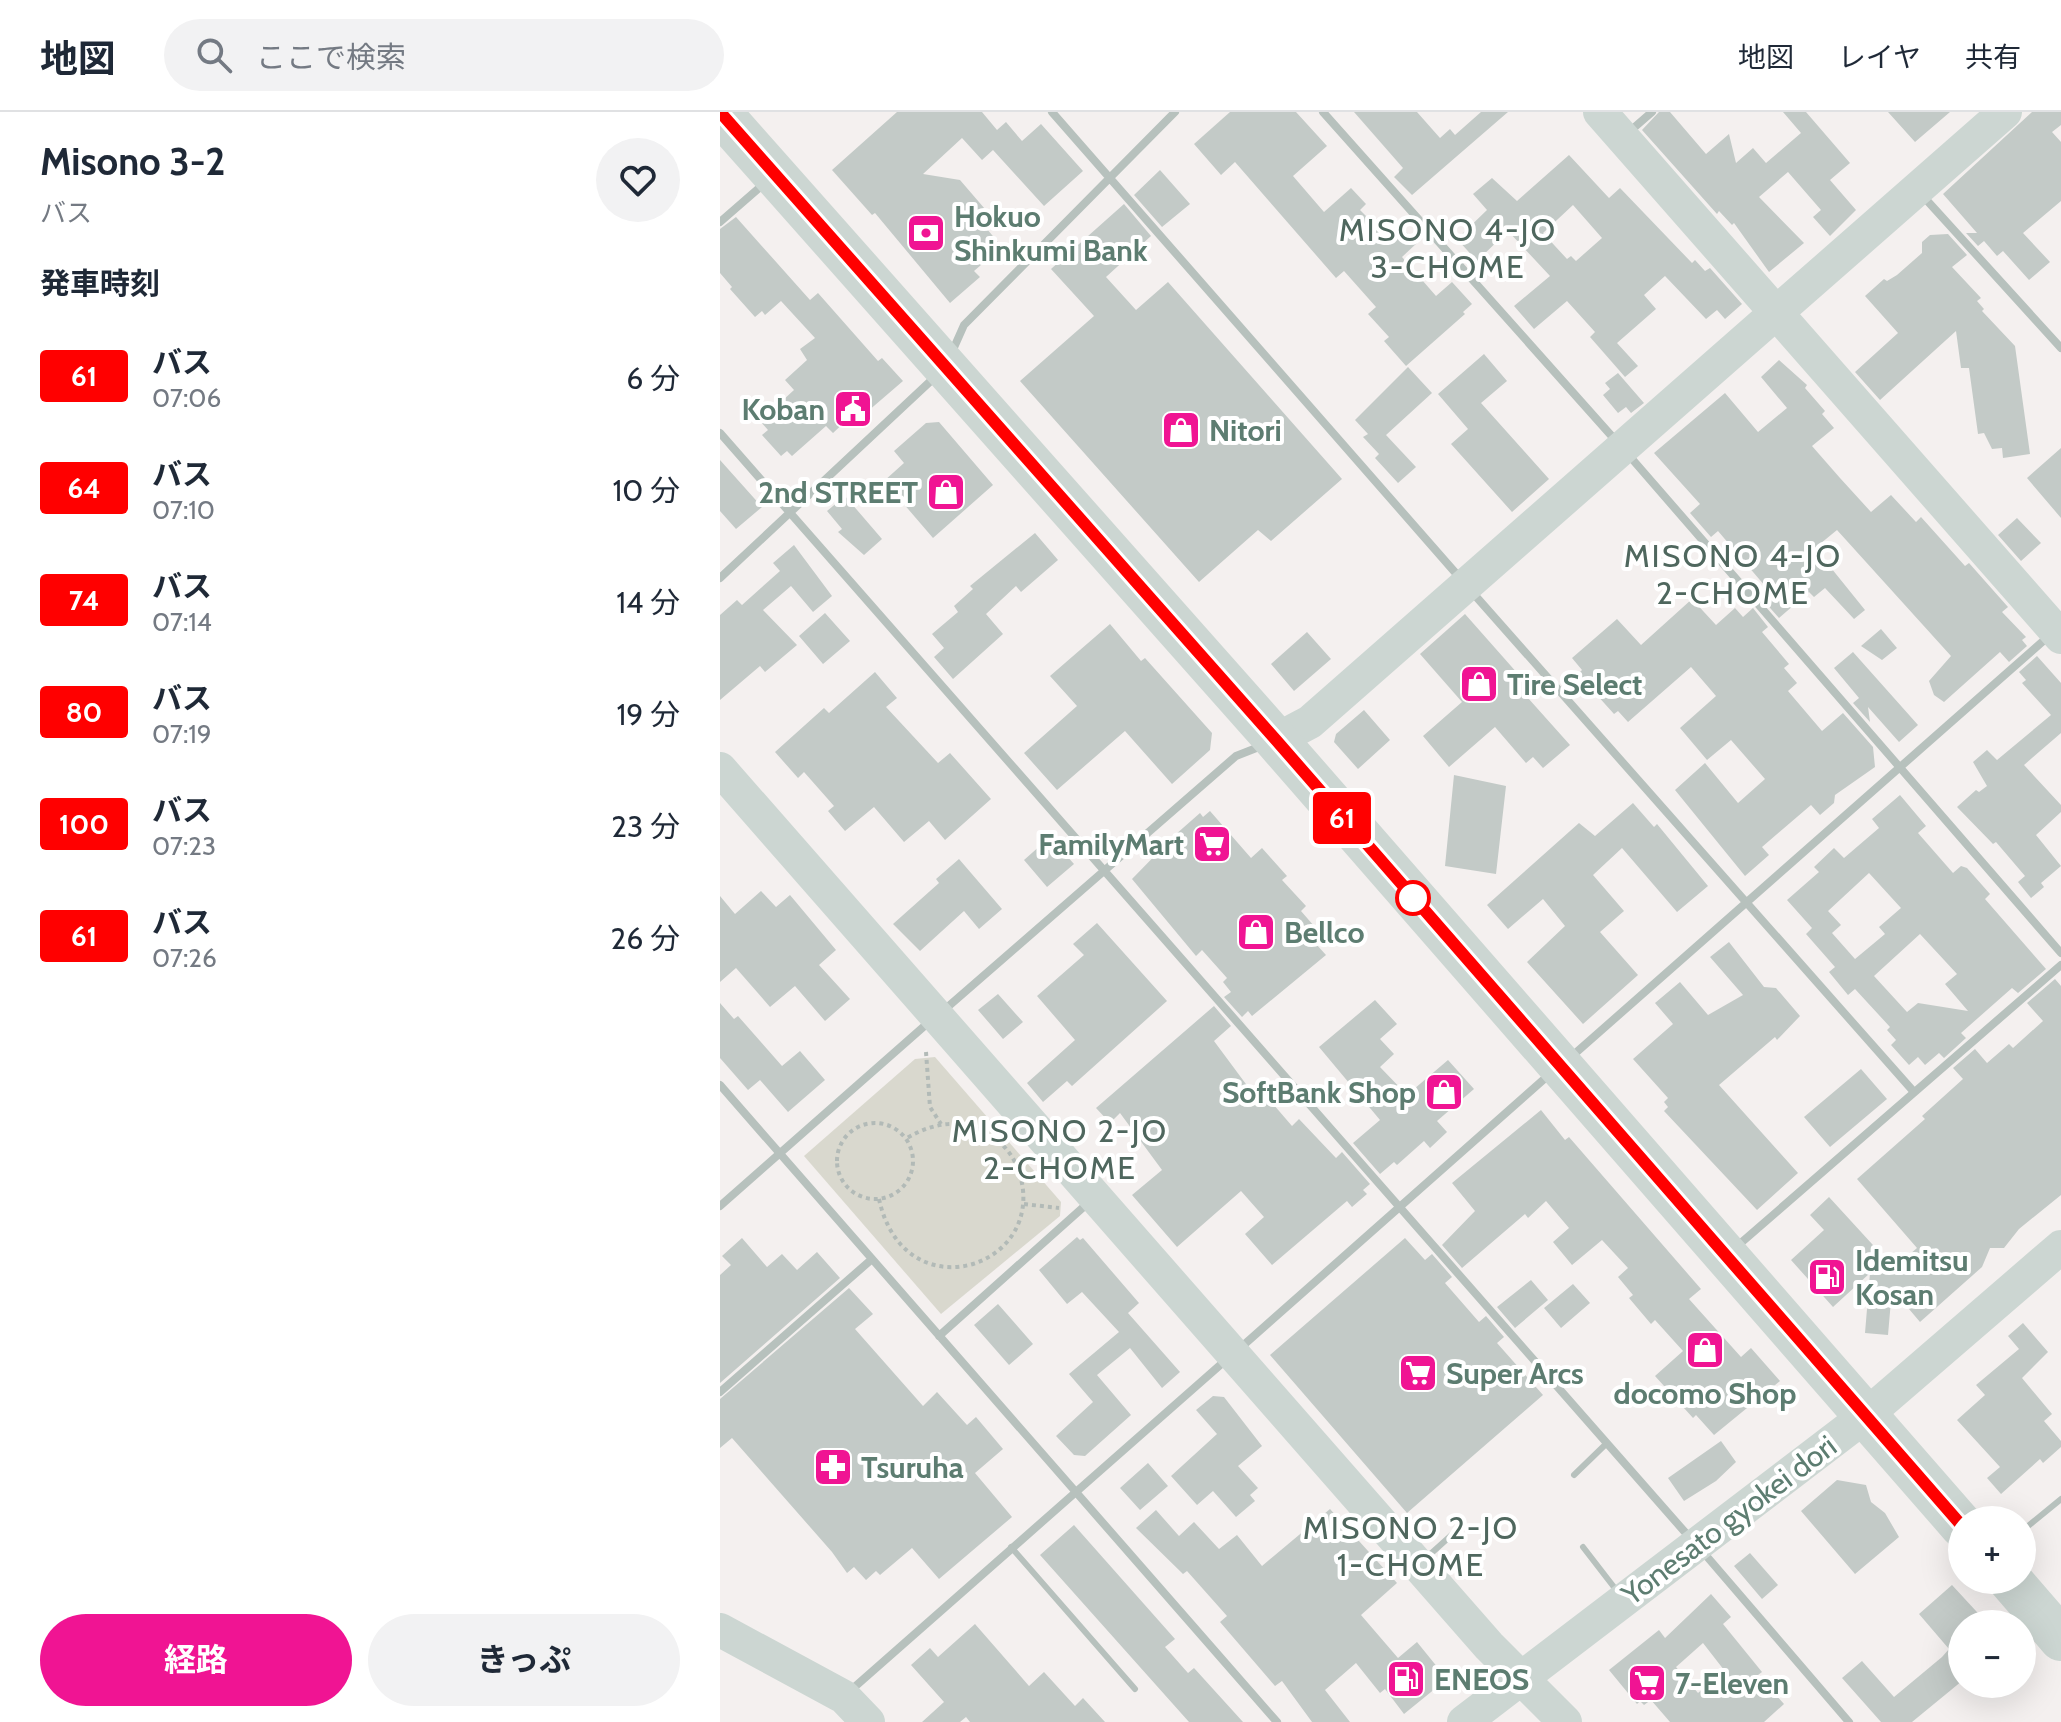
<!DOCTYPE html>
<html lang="ja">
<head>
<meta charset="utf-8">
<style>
	:root { --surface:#fff; --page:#f2f2f3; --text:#1f2937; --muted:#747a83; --line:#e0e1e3; --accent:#f01493 }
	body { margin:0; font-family:Cabin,"Noto Sans JP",sans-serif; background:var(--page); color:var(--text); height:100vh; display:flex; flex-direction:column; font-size:30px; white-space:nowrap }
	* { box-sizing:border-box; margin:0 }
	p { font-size:26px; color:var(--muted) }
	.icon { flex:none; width:44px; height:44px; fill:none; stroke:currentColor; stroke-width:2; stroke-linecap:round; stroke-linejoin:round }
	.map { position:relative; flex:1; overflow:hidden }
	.panel { display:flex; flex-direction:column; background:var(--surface); width:720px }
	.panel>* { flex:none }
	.badge { padding:0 16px; border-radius:6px; font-size:28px; line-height:52px }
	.controls { position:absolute; left:1228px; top:1394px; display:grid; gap:16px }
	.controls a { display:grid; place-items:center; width:88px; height:88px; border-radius:50%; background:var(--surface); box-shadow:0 8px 32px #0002; font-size:40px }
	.map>.badge { position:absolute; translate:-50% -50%; box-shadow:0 0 0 4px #fff }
	h2 { padding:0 40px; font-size:30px; line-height:72px }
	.round { display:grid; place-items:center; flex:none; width:84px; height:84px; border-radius:42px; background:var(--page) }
	.overview { display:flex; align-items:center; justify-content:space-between; height:136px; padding:0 40px }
	h1 { font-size:38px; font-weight:700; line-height:60px }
	.action { display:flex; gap:16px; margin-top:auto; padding:16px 40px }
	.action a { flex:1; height:92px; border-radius:48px; background:var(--accent); color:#fff; font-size:32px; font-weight:700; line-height:92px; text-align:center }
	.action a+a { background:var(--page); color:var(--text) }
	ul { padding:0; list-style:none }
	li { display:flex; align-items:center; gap:24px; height:112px; padding:0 40px }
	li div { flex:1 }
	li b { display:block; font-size:30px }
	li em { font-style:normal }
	li .badge { min-width:88px; font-weight:700; text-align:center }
	header { display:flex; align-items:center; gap:48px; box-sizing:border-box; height:112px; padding:0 40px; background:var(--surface); border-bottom:2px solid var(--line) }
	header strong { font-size:38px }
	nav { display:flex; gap:44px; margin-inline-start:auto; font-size:28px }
	.search { width:560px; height:72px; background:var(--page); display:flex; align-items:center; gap:20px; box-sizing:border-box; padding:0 28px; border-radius:44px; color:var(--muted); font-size:30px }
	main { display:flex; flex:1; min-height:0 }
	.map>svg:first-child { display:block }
</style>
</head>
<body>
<header>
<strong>地図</strong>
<div class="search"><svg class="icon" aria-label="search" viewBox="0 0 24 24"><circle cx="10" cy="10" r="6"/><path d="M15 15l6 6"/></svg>ここで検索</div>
<nav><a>地図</a><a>レイヤ</a><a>共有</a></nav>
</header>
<main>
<section class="panel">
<div class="overview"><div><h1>Misono 3-2</h1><p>バス</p></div><a class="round"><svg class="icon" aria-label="heart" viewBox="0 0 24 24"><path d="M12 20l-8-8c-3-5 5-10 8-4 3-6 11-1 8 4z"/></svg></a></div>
<h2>発車時刻</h2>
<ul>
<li><span class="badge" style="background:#f00;color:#fff">61</span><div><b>バス</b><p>07:06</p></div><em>6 分</em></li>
<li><span class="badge" style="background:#f00;color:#fff">64</span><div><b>バス</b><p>07:10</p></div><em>10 分</em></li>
<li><span class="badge" style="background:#f00;color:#fff">74</span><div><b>バス</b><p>07:14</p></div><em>14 分</em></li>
<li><span class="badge" style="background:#f00;color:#fff">80</span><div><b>バス</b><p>07:19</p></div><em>19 分</em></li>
<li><span class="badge" style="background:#f00;color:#fff">100</span><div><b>バス</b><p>07:23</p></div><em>23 分</em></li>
<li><span class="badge" style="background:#f00;color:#fff">61</span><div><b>バス</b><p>07:26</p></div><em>26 分</em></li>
</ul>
<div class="action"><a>経路</a><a>きっぷ</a></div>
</section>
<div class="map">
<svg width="1341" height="1610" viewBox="0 0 1341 1610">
	<rect width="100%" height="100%" fill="#f4f0ef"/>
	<path fill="#d9d8ce" d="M215,945L341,1090L340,1104L221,1202L84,1044L195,947Z"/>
	<path fill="#c3cac7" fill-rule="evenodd" d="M177,0H262L277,18L286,10L302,29L321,12L363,59L324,94L273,38L262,48L242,26L203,62L240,68L271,104L262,111L282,135L254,159L260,165L230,191L155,101L152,103L112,58Z
		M510,0H576L607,34L573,64L604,100L631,76L646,92L640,98L669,127L681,115L697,131L682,145L716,184L732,170L752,192L743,200L745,202L686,254L664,229L669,225L648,202L656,195L624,159L616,166L515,50L501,63L474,32Z
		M634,0H697L720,26L730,17L735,23L761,0H788L692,83L674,65L683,56Z
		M939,0H950L986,42L1009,22L1016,51L1033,36L1046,51L1081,21L1063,0H1086L1130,51L1110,68L1136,98L1110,124L1093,105L1101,98L1068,60L1039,85L1084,131L1049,160L1014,111L1012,113L999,99L997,102L922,18Z
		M1168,0H1230L1195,30Z
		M1312,0H1341V13L1332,20L1341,30V89L1303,121L1330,150L1309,168L1283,139L1277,144L1264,129L1258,134L1246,121H1257L1223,82Z
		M849,43L889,86L900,76L972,151L975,148L985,159L990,156L1022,192L1005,207L997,198L986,207L945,164L924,183L936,197L897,231L918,254L905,265L870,225L875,220L847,189L814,217L794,194L830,164L788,119L757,149L737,127L767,98L753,82L772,66L797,89ZM853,93L882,126L856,149L851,144L847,147L823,121Z
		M440,58L470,92L442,115L414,83Z
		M404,92L431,124L386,165L416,198L448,170L622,367L551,429L538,418L479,470L300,269L374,204L331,157Z
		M16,105L90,188L98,181L158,249L162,246L183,269L133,312L128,307L113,321L106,314L72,344L67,339L61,344L42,323L48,318L40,309L74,278L65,268L87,248L80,237L95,226L61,189L45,203L42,199L35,205L10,177L12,175L0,161V117Z
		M1228,122L1247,143L1232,155L1261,186L1257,189L1264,197L1262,199L1295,234L1310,342L1283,346L1282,336L1272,337L1264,321L1258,322L1249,256H1241L1236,219L1160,288L1135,260L1178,221L1145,184L1164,167L1167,169L1177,163L1202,141V130L1210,123Z
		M764,242L787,269L761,291L829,367L792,400L731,332L748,317L718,282Z
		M1059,248L1087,273L1085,276L1105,299L1102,302L1114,316L1092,334L1120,366L1151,400L1171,383L1196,410L1201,405L1245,454L1249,451L1288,495L1282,500L1306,525L1302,528L1307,534L1289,550L1280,540L1224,590L1214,583L1209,569L1231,544L1117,418L1095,436L1145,498L1134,507L1105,476L1094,485L1089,480L1059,506L1043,488L1051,481L998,419L991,425L970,401L980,392L934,341L1005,281L1038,320L1067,296L1041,265Z
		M688,255L712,281L666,323L696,355L678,371L655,346L659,342L643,325L648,322L635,308Z
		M898,261L924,291L911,301L906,295L898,301L883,283L890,277L885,271Z
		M219,310L273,373L213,426L164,369L184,351L174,339L206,311Z
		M1341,336V406L1307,366Z
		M0,348L42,395L16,417L0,399Z
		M125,384L162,427L144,443L118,420L122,417L107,399Z
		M1297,406L1321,431L1301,449L1278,423Z
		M315,421L338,448L301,480L296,474L266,502L283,522L233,567L214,545L224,536L212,522L238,500L234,494L253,477L250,474Z
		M74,433L112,484L93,500L71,474L43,498L77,533L45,560L40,554L0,588V503L17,488L22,493L60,459L53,451Z
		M972,487L996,513L1015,496L1023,505L1033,496L1048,515L1042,520L1069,552L1064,556L1077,571L1068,579L1102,619L1123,601L1153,635L1155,655L1115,683L1114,691L1100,703L1091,693L1042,735L1049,743L1025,764L955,678L985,651L1018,691L1045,667L1011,628L987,648L960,616L996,584L971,555L908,610L898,599L894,602L858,562L862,558L852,546L897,507L921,533Z
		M105,501L130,529L103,552L79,524Z
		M745,502L814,580L808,586L850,633L823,656L813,645L806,651L775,615L729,655L703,624L742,590L700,542Z
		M390,512L421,549L425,546L492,621L490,638L452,672L405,619L337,678L304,641L357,594L330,564Z
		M1161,517L1177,536L1162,548L1141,534Z
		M587,520L611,547L574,579L551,552Z
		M1133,540L1198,613L1179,630L1148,595L1150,610L1133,591L1139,586L1114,556Z
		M1317,544L1341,571V621L1304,653L1341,693V700L1316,723L1341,754L1321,771L1324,775L1311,786L1298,770L1305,764L1276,730L1273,732L1237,695L1256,678L1259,680L1267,674L1253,650L1267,638L1277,648L1331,603L1302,571L1306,568L1299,560Z
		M155,560L177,586L166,595L218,651L230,641L271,687L225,728L209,709L184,730L154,695L125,719L108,699L114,694L84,660L78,666L55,640L104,596L109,601Z
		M644,598L670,628L638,657L614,630L616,622Z
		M734,663L786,674L776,762L725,754Z
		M1180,683L1206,714L1198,721L1233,761L1241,754L1247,756L1270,782L1265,787L1326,857L1298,881L1292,876L1241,921L1246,926L1224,946L1219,941L1205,953L1198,945L1189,953L1171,933L1176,928L1167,918L1170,915L1135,877L1128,883L1109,860L1115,855L1086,822L1092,816L1067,788L1099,760L1094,755L1114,736L1124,746L1159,716L1152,707ZM1149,761L1181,796L1159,815L1165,822L1135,847L1112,821L1121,813L1108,799ZM1200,822L1237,862L1225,872L1248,899L1198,891L1187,900L1154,864Z
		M913,691L934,715L937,712L988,774L957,800L902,736L873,763L904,799L880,820L918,863L863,912L807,850L845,814L823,787L788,817L767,793L859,711L875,724Z
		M490,699L531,746L542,736L567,764L562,768L586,794L581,799L594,814L586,821L606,843L532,904L528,899L522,905L504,885L511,880L503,870L507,866L482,838L476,844L412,767L455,723L480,701L483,705Z
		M330,725L354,752L327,775L304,748Z
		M239,747L282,797L259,817L244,799L200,839L173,812L219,771L216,767Z
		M41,779L56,795L70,783L116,838L99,853L130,887L105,909L75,874L50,895L16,856L0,870V784L15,802Z
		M377,811L447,889L352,974L347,969L323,990L307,971L355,928L317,884L364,843L353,832Z
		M1009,830L1044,875L1056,876L1080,904L1057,928L1055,925L999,973L1078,1061L1037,1098L944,999L948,995L944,990L948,986L913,947L953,912L935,891L960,870L988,903L1023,883L990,845Z
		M1335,867L1341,874V1083L1299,1117L1284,1136H1270L1262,1155L1200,1210L1172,1177L1168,1223L1145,1221L1150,1161L1113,1195L1071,1148L1104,1118L1090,1103L1109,1085L1174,1156L1197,1136L1137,1067L1205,1007L1202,1004L1243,967L1233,956L1255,937L1267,951L1289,932L1293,936L1323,909L1307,891Z
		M278,882L303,910L283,927L258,898Z
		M655,888L677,912L660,927L674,942L660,955L687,983L728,948L754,977L717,1009L727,1020L710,1036L704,1029L677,1053L674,1050L660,1062L633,1031L660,1008L599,935Z
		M0,891L14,907L18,904L62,954L80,939L105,968L68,1000L40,968L28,978L0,946Z
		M494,894L511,914L494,929L540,991L547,985L572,1014L579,1007L616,1046L622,1040L650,1072L643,1078L647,1082L632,1095L627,1089L552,1153L525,1122L544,1105L521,1079L457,1135L412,1083L442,1058L400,1001L390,1011L376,996Z
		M1141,957L1167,987L1110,1035L1084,1005Z
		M821,998L845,1028L849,1025L981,1177L969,1187L1021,1245L1031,1236L1060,1269L994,1323L976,1303L973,1306L935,1264L963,1239L935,1208L931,1212L909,1186L913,1183L898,1165L908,1156L882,1128L852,1153L833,1130L849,1116L826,1089L808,1106L805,1102L742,1156L722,1133L755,1099L732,1071Z
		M357,1125L360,1128L363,1126L419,1191L408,1201L460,1260L442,1276L410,1236L377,1263L411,1303L365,1344L354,1343L336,1324L373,1290L349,1262L399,1220L362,1180L347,1192L319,1158Z
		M22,1126L47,1155L62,1142L77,1158L97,1140L120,1166L0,1271V1163L11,1153L2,1144Z
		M685,1126L705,1148L712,1142L732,1165L725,1171L759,1210L766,1204L784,1225L777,1231L823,1283L687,1401L550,1243Z
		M811,1168L828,1188L795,1216L777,1195Z
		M853,1172L870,1191L841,1216L824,1196Z
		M129,1176L153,1202L135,1217L203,1294L217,1280L247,1313L256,1305L283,1337L255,1361L292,1405L219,1467L192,1436L160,1463L156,1459L146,1468L134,1455L127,1461L112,1440L12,1326L0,1336V1287Z
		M278,1192L313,1232L289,1253L254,1213Z
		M1303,1211L1328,1240L1302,1266L1332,1302L1324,1309L1341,1329V1335L1323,1351L1320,1347L1281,1382L1267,1366L1280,1355L1237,1308L1265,1283L1256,1273L1299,1237L1288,1224Z
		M493,1284L504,1285L542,1334L518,1354L538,1376L530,1383L535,1389L516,1405L493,1379L477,1393L451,1364L497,1322L476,1298Z
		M1001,1329L1016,1350L996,1369L964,1389L948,1366Z
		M428,1351L448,1374L420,1398L400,1376Z
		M1117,1368L1146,1373L1151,1390L1165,1401L1179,1425L1135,1462L1081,1399Z
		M610,1397L677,1471L641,1503L678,1546L697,1530L727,1567L684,1602L665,1577L660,1581L636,1551L605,1578L630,1610H592L562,1569L555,1574L500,1510L507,1504L467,1459L463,1462L416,1416L436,1398L459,1424L474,1410L499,1437L517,1423L542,1454Z
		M354,1413L455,1527L445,1535L468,1561L474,1556L523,1610H469L320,1443Z
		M1030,1441L1058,1473L1042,1487L1014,1454Z
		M1232,1473L1268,1512H1242V1569L1192,1610H1161L1122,1566L1142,1549L1174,1585L1222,1545L1229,1537L1199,1502Z
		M991,1482L1011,1505L1003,1512L1042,1560L1038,1563L1064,1592L1044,1610H950L931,1588L924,1593L920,1589L917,1592L889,1558L939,1518L945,1526ZM983,1531L1004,1558L978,1581L956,1555Z
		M255,1512L309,1574L324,1560L355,1594L363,1586L385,1610H250L246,1605L240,1610H202L224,1590L191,1553L210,1536L218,1545Z"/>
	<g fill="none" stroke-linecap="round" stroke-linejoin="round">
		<path stroke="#b2bab7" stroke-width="4" stroke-dasharray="4 4" stroke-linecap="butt" d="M206,940L210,995L221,1012
			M117 1049a38 38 0 1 1 76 0a38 38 0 1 1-76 0Z
			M159,1087C184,1202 327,1156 300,1063C295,1045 283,1030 267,1021C239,1006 213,1011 187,1026
			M304,1092L339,1096"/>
		<path stroke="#b7c1bd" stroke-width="6" d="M854,1363L887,1331
			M1302,1419L1341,1387
			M291,1435L415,1577
			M863,1435L897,1479
			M706,1446L736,1419"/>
		<path stroke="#b7c1bd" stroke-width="8" d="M332,0L740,466
			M603,0L897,330
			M909,20L932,0
			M1202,83L1341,236
			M0,110L46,70
			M232,240L244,213L455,0
			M0,321L971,1427
			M906,340L1341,841
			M0,466L216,264
			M752,480L1194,980
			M223,899L516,644L544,633
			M851,945L1330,523
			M0,973L557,1610
			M0,1094L209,910
			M1015,1136L1341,853
			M219,1224L368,1091
			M518,1238L831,961
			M0,1280L152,1147
			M983,1440L1129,1610
			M130,1579L507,1247"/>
		<path stroke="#ccd6d2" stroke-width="34" d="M880,0L1341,525
			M556,628L590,610L1285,0
			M0,657L769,1534L845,1610
			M0,1518L124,1585L148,1610
			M744,1610L1144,1305L1341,1135"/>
		<path stroke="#ccd6d2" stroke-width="44" d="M0,1L556,628L1242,1414
			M1290,1468L1341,1527"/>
	</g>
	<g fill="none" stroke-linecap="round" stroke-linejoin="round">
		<g stroke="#fff" stroke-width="18">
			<path id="line" d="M0,0L556,628L1242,1414"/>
		</g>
		<use href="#line" stroke="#f00" stroke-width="12"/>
	</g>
	<defs>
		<g id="bank-square" transform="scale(2)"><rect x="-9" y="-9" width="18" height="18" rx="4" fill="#f01493" stroke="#fff"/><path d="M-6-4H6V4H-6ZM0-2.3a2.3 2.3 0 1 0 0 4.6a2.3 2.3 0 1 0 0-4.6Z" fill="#fff"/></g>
		<g id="civic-square" transform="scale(2)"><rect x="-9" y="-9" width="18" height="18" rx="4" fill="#f01493" stroke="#fff"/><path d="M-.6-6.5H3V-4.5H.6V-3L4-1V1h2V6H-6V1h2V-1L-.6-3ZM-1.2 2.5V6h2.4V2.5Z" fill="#fff"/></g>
		<g id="shop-square" transform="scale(2)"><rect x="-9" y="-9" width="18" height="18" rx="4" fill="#f01493" stroke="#fff"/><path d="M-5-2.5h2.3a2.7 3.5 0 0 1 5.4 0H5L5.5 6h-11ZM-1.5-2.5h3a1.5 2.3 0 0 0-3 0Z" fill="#fff"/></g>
		<g id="supermarket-square" transform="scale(2)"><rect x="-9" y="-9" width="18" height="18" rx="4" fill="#f01493" stroke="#fff"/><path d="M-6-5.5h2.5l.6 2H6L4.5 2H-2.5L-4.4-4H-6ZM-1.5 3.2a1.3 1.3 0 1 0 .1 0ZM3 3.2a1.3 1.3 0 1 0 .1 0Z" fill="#fff"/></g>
		<g id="fuel-square" transform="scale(2)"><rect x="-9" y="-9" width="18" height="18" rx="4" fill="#f01493" stroke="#fff"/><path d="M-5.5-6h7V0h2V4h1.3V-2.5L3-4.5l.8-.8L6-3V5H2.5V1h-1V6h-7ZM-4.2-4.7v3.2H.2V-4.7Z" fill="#fff"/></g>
		<g id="pharmacy-square" transform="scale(2)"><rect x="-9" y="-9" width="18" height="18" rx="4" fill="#f01493" stroke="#fff"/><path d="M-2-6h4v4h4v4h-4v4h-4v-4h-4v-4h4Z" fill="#fff"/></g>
	</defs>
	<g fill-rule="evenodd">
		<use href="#bank-square" x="206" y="121"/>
		<use href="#civic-square" x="133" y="297"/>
		<use href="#shop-square" x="461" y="318"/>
		<use href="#shop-square" x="226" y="380"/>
		<use href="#shop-square" x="759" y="572"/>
		<use href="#supermarket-square" x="492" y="732"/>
		<use href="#shop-square" x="536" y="820"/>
		<use href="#shop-square" x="724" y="980"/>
		<use href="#fuel-square" x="1107" y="1165"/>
		<use href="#shop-square" x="985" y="1238"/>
		<use href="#supermarket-square" x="698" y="1261"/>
		<use href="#pharmacy-square" x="113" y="1355"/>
		<use href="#fuel-square" x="686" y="1567"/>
		<use href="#supermarket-square" x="927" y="1571"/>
	</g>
	<circle fill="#fff" stroke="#f00" stroke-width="4" cx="693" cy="786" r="16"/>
	<g text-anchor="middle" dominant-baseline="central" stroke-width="8" stroke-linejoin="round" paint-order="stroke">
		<g font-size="30" font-weight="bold" fill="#5d7d71" stroke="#fff" text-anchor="start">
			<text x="234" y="104">Hokuo<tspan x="234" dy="34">Shinkumi Bank</tspan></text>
			<text x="105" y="297" text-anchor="end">Koban</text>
			<text x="489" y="318">Nitori</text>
			<text x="198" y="380" text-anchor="end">2nd STREET</text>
			<text x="787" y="572">Tire Select</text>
			<text x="464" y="732" text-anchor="end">FamilyMart</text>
			<text x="564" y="820">Bellco</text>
			<text x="696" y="980" text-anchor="end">SoftBank Shop</text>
			<text x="1135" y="1148">Idemitsu<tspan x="1135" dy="34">Kosan</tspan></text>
			<text x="726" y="1261">Super Arcs</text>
			<text x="985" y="1281" text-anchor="middle">docomo Shop</text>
			<text x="141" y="1355">Tsuruha</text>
			<text x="714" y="1567">ENEOS</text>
			<text x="955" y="1571">7-Eleven</text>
		</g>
		<g font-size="30" fill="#5d7d71" stroke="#fff">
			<text transform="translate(1009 1408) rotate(-37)">Yonesato gyokei dori</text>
		</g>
		<g font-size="32" letter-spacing="2" fill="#4f675e" stroke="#fff">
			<text x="728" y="117">MISONO 4-JO<tspan x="728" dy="37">3-CHOME</tspan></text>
			<text x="1013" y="443">MISONO 4-JO<tspan x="1013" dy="37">2-CHOME</tspan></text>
			<text x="340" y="1018">MISONO 2-JO<tspan x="340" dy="37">2-CHOME</tspan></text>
			<text x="691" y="1415">MISONO 2-JO<tspan x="691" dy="37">1-CHOME</tspan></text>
		</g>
	</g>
</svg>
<div class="controls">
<a>+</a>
<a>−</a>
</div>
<b class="badge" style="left:622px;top:706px;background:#f00;color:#fff">61</b>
</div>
</main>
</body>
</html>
